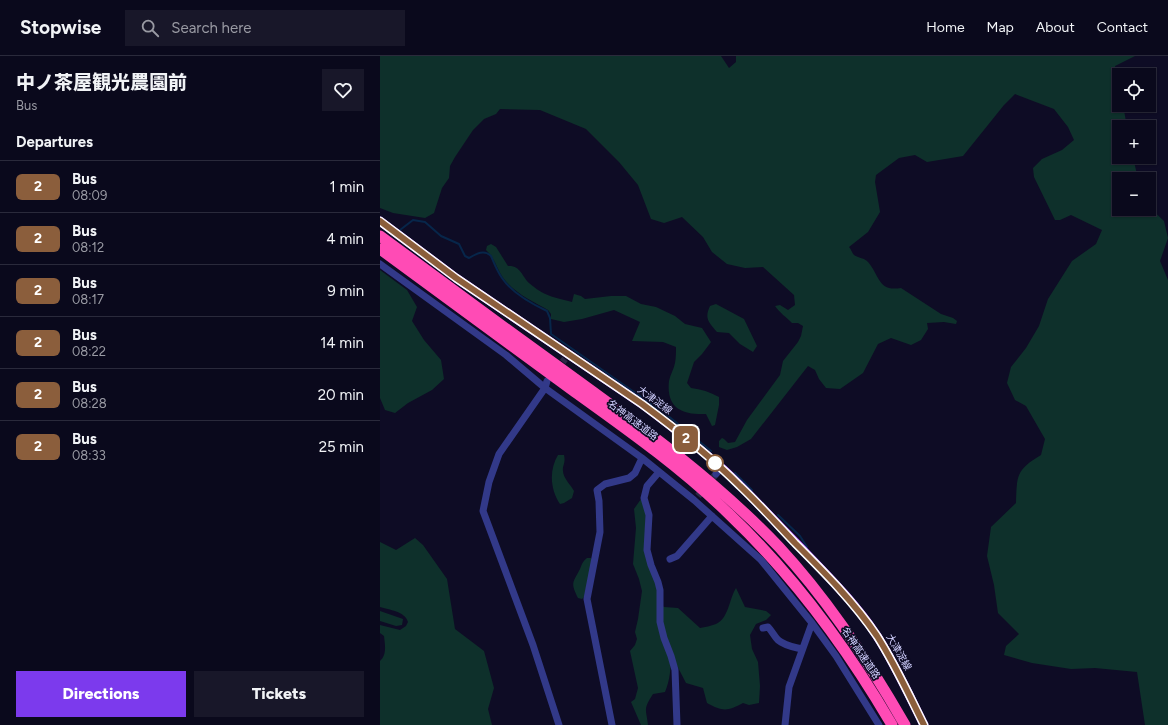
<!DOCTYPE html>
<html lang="en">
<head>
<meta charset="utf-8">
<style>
	:root { --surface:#0a091c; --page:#181729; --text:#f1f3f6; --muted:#999aa3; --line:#2a2a3b; --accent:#7c3aed }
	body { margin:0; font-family:Figtree,"Noto Sans JP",sans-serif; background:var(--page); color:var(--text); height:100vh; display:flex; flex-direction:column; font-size:15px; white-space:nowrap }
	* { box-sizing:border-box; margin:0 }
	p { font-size:13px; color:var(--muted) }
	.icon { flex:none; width:22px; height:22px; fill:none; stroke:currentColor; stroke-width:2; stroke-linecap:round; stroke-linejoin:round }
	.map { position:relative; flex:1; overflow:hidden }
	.details { display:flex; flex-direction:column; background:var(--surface); width:380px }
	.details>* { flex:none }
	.badge { padding:0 8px; border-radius:6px; font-size:14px; line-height:26px }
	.fabs { position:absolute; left:732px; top:12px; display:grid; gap:8px }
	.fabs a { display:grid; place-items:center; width:44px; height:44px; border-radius:0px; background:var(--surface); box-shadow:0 1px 3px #0004,0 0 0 1px var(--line); font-size:20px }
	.map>.badge { position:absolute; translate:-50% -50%; box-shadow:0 0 0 2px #fff }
	h2 { padding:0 16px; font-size:15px; line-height:36px }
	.round { display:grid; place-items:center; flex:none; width:42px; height:42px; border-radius:0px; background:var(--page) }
	.summary { display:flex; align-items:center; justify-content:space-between; height:68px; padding:0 16px }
	h1 { font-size:19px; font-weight:800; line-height:30px }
	.button { display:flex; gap:8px; margin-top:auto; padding:8px 16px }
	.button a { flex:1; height:46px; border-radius:0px; background:var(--accent); color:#fff; font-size:16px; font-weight:800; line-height:46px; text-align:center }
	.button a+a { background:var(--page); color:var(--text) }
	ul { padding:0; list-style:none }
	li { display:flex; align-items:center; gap:12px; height:52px; padding:0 16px; border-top:1px solid var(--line) }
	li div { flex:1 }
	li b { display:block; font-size:15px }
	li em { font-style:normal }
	li .badge { min-width:44px; font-weight:700; text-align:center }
	header { display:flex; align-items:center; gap:24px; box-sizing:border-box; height:56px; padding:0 20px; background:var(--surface); border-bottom:1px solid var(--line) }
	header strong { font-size:19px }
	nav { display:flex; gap:22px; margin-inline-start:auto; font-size:14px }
	.search { width:280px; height:36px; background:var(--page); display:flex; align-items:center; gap:10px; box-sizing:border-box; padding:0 14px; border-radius:0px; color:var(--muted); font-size:15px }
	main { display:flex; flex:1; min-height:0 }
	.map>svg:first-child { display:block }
</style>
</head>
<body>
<header>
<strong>Stopwise</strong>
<div class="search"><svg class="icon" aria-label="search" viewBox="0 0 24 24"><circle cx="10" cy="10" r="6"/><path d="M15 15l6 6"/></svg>Search here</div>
<nav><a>Home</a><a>Map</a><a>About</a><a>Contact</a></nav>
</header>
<main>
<section class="details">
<div class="summary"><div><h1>中ノ茶屋観光農園前</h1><p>Bus</p></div><a class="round"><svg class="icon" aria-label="heart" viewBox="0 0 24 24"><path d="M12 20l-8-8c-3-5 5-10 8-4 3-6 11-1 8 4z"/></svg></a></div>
<h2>Departures</h2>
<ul>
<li><span class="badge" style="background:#8b5e3c;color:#fff">2</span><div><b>Bus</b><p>08:09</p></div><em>1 min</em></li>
<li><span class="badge" style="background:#8b5e3c;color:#fff">2</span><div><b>Bus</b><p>08:12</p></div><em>4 min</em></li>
<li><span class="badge" style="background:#8b5e3c;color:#fff">2</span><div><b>Bus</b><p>08:17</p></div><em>9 min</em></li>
<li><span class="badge" style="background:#8b5e3c;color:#fff">2</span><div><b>Bus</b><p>08:22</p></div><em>14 min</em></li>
<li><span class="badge" style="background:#8b5e3c;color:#fff">2</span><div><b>Bus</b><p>08:28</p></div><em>20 min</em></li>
<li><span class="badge" style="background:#8b5e3c;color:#fff">2</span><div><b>Bus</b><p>08:33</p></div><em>25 min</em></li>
</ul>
<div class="button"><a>Directions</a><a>Tickets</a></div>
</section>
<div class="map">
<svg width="788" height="669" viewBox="0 0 788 669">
	<rect width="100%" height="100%" fill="#0e0c25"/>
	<path fill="#0e302b" d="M0,0H341L349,12L356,6V0H755L735,10L739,29V49H743L747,71H739V101H753L758,123H739V153H769V151L784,165L788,182L780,205L788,224V669H765L757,616L715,612L691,613L652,607L624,599L626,590L639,578L618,557L614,529L607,500L611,471L636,447C637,419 636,414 661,399L665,383L646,350L635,344L627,327L631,311L646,292L659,270L668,243L692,205L716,188L722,174L691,159L680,164H675L654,121L653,112L662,103L682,94L694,84L688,71L674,53L635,38L624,49L583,100L547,106L535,99L519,102L496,119L495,126L500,156L488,176L469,191C471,193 472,197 474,199C478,202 485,202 488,206C500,220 498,236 521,232L561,258L573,262L577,265L576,268L564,266L547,267L548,273L541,284L531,289L511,282L498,288L483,317L460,333L446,332L439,323L435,314L428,310L371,383L357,391L347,394L339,391V385L342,382L344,383L348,387L355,386L367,364L400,319L403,305L418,286L421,280L423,270L418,267H412C406,261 400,257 395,250L400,249L408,254L415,249L414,239L383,211L365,212L347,208L332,196L323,181L302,161L284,167L271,163L258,129L239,106L206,73L160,54L120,53L116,58L104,63L93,74L75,101L70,110L69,122L62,132L54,157L45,162L13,157L0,152Z
		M111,188L116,191L128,210C140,209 142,220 149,227C164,240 173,241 192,246L194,238L201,240L205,243L231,240H246L261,248L276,251L295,260L305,268L322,272L331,286L322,298L314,306L307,327L311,332C321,333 330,336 339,341V349L335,369L332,370L326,358C302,359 286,352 289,325C290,319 294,313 295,307C296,302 296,296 296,291L283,286L252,285L260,266L234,254L202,263L184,266L171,263V258L168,254C154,246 134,237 124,223C117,214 115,202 106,194L107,190Z
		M0,214L27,234L37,251L32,265L44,284L61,304L64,323L52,334L28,347L15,357L5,354L0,342Z
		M336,248L364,263L377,290L373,296L360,288L349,277L337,276C329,266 324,263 330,250Z
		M178,399H184C186,408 182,409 183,415C183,422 191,429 194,435L192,442L184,447L180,448C170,433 169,414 178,399Z
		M261,443L266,457L265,491L275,511L278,545L284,551L298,552L320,572C325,571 331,570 336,568C349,562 349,543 356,532L365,551L386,555L391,559L386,564L376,568L370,579L372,593L378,606L380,630L379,647L369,649L363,647C348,655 343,656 327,647L323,632L306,627L291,598C291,612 290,624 285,636L273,638C263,654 266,652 268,669H261L251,646L255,643L258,632L250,595L255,589L257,583L255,576L258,563L262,535L259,523L253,508L256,472L254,453Z
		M35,482L43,489L67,523L75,573L104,595L114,632L108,653L112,669H0V605C7,599 5,589 4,580L0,577V569L20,574L26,570L28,566C25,555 9,554 0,551V486L16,494Z
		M207,502H211L213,509L205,540L202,543L198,542C190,526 193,527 200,513C202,508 203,505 207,502Z
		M0,555L23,563L22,569L16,570L0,565Z"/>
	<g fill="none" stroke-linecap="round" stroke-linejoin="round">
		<path stroke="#07264a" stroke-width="2" d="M20,174L33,164L45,166L61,180L79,188L85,200L89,202C96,198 104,193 111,200C114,207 117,215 122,222C132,237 152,248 167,255L170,262L171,278L287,359L331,395
			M355,417L372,434
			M398,459L420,480L427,491"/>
		<path stroke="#2b2946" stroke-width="7" stroke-dasharray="7 3.5" stroke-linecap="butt" d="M176,314L185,303
			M318,440L336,418"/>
		<path stroke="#323989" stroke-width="7" d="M0,208L126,299L165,332L262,402L314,444L381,504L432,567L456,600L499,669
			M167,325L165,332L119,398L109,426L103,455L153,589L179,669
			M279,416L267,430L264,442L269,459L267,494L271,509L278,526L280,534V566L284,582L291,600L295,614L297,669
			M336,418L341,412
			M290,503L297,500L332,460
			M383,572L388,571C392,575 394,580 398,584C405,590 414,591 422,593
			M232,669L207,543L220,476L219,445L217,434L225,428L249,422L255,417L262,402
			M405,669L409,631L432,567"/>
		<path stroke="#ae57ff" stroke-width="9" d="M0,165L76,222L262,348C290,369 317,390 343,413C370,438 394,465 420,491C447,519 476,548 497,580C515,608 529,639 544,669"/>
		<path stroke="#ff4bb5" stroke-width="11" d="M0,180C65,228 129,275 194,322C267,375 336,425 399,491C449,545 489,606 525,669
			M0,193C65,241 130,288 195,336C248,374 303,413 350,459C415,521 467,592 512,669"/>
	</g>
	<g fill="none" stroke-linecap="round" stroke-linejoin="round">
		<g stroke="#fff" stroke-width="9">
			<path id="line" d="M0,165L76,222L262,348C296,373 330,400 360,430C379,448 397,468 415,487C444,516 474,546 497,580C515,608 529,639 544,669"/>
		</g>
		<use href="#line" stroke="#8b5e3c" stroke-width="6"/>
	</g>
	<circle fill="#fff" stroke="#8b5e3c" stroke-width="2" cx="335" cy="407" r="8"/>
	<g text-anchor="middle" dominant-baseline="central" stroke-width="3.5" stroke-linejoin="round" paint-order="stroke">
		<g font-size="10" fill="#d1d0ff" stroke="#0e0c25">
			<text transform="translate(275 344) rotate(36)">大津淀線</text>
			<text transform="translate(253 364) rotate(37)">名神高速道路</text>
			<text transform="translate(519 596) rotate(60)">大津淀線</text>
			<text transform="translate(481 597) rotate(56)">名神高速道路</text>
		</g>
	</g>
</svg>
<div class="fabs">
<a><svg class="icon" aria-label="locate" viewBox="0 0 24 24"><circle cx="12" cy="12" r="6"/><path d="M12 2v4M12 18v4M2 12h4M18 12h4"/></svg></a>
<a>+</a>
<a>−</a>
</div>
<b class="badge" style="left:306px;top:383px;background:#8b5e3c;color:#fff">2</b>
</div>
</main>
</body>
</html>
